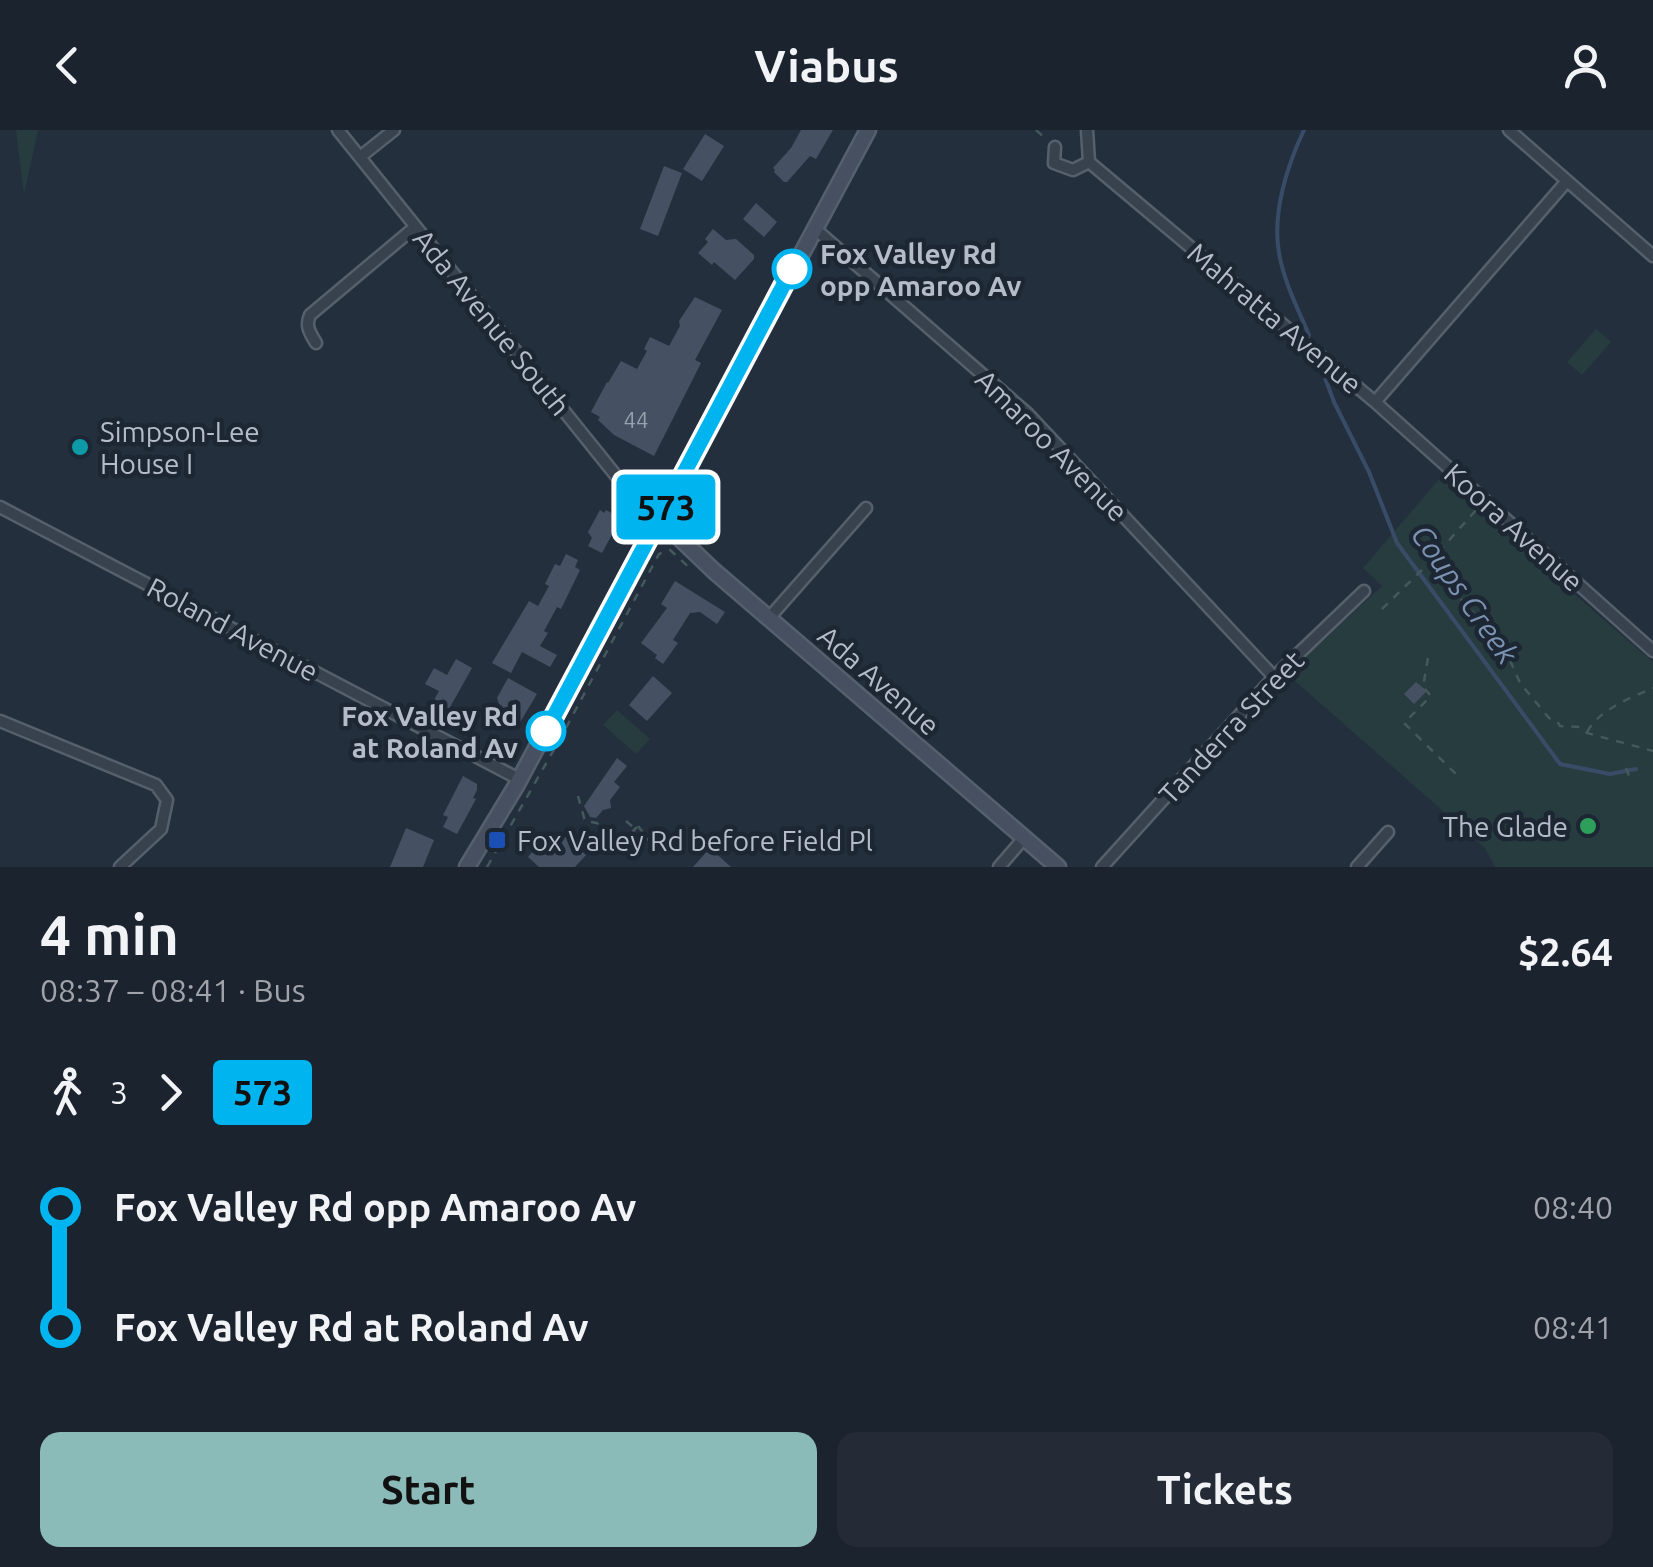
<!DOCTYPE html>
<html lang="en">
<head>
<meta charset="utf-8">
<style>
	:root { --surface:#1b232e; --page:#242b36; --text:#f1f3f6; --muted:#a0a4aa; --accent:#8bbbb9 }
	body { margin:0; font-family:Ubuntu,sans-serif; background:var(--page); color:var(--text); height:100vh; display:flex; flex-direction:column; font-size:38px; white-space:nowrap }
	* { box-sizing:border-box; margin:0 }
	p { font-size:32px; color:var(--muted) }
	.icon { flex:none; width:55px; height:55px; fill:none; stroke:currentColor; stroke-width:2; stroke-linecap:round; stroke-linejoin:round }
	.map { position:relative; height:737px; overflow:hidden }
	.drawer { display:flex; flex-direction:column; background:var(--surface); flex:1 }
	.drawer>* { flex:none }
	.badge { padding:0 20px; border-radius:8px; font-size:35px; line-height:65px }
	.map>.badge { position:absolute; translate:-50% -50%; box-shadow:0 0 0 5px #fff }
	.legs { display:flex; align-items:center; gap:15px; height:110px; padding:0 40px; font-size:32px }
	.legs p { margin-inline-start:auto }
	.headline { display:flex; align-items:center; justify-content:space-between; height:170px; padding:0 40px }
	h1 { font-size:55px; font-weight:700; line-height:75px }
	.cta { display:flex; gap:20px; margin-top:auto; padding:20px 40px }
	.cta a { flex:1; height:115px; border-radius:20px; background:var(--accent); color:#111; font-size:40px; font-weight:700; line-height:115px; text-align:center }
	.cta a+a { background:var(--page); color:var(--text) }
	ul { padding:0 40px; list-style:none }
	li { display:flex; align-items:center; gap:35px; height:120px; font-size:38px }
	li i { display:grid; place-items:center; width:15px; height:100%; margin:0 12px; background:currentColor }
	li i::after { content:''; width:25px; height:25px; margin:-12px; border:8px solid; border-radius:50%; background:var(--surface) }
	li p { margin-inline-start:auto }
	li:first-child i { background:linear-gradient(#0000 50%,currentColor 0) }
	li:last-child i { background:linear-gradient(currentColor 50%,#0000 0) }
	header { display:flex; justify-content:space-between; align-items:center; height:130px; padding:0 40px; background:var(--surface); font-size:45px; font-weight:700 }
	.map>svg:first-child { display:block }
</style>
</head>
<body>
<header><svg class="icon" aria-label="back" viewBox="0 0 24 24"><path d="M15 5l-7 7 7 7"/></svg>Viabus<svg class="icon" aria-label="person" viewBox="0 0 24 24"><circle cx="12" cy="8" r="4"/><path d="M4 21q1-7 8-7t8 7"/></svg></header>
<div class="map">
<svg width="1653" height="737" viewBox="0 0 1653 737">
	<rect width="100%" height="100%" fill="#242f3e"/>
	<path fill="#263c3f" d="M16,0H38L24,64Z
		M1596,199L1611,212L1582,245L1567,232Z
		M1440,348L1653,532V737H1495L1485,718L1287,544L1382,456L1363,438Z
		M617,580L650,609L636,624L603,595Z"/>
	<g fill="none" stroke-linecap="round" stroke-linejoin="round">
		<path stroke="#394c67" stroke-width="4" d="M1304,0C1287,36 1272,83 1279,123C1284,152 1298,179 1309,205
			M1321,237L1334,272L1369,342L1397,413L1560,634L1610,644L1636,639"/>
	</g>
	<path fill="#455162" d="M801,0H833L816,29L810,26L787,52H784L774,42L775,40L773,38L791,18Z
		M705,4L724,16L702,51L683,39Z
		M664,36L682,43L658,106L640,99Z
		M756,73L777,92L764,107L743,89Z
		M713,99L726,110L736,109L754,125V129L735,150L714,132L712,135L698,123L708,112L705,109Z
		M695,167L722,180L695,230L701,233L654,326L614,305L598,290L600,287L591,282L607,252L608,253L621,231L637,239L647,221L644,219L650,207L669,216L680,196L679,191Z
		M600,380L604,383L606,380L621,388L602,423L588,416L592,408L588,402Z
		M566,424L578,430L575,437L580,440L561,479L557,477L544,501L548,503L540,516L557,525L550,537L522,522L511,543L492,533L529,471L538,476L549,456L545,454L555,434L560,436Z
		M675,451L725,482L717,494L700,482L690,483L673,510L678,513L663,534L655,528L657,525L641,513L667,478L661,474Z
		M456,529L472,538L449,579L434,570L439,561L425,554L434,538L447,545Z
		M653,546L672,563L647,591L629,575Z
		M508,548L537,564L519,594L514,596L499,585L496,578L499,574L497,568Z
		M1416,552L1427,561L1414,574L1404,564Z
		M617,628L627,636L614,652L620,657L610,670L611,678L603,680L596,688L590,687L584,676Z
		M463,646L477,654V660L473,668L476,669L457,704L443,697L448,687L443,685Z
		M406,698L434,710L423,737H390Z
		M561,703L586,725L575,737H539L528,727L541,712L547,718Z
		M710,718L731,737H693Z"/>
	<g fill="none" stroke-linecap="round" stroke-linejoin="round">
		<g stroke="#565f6c" stroke-width="15">
			<path id="street" d="M338,0L634,368L649,381
				M1087,0L1089,32L1375,272L1567,51
				M1509,0L1653,126
				M1055,17L1054,33L1073,40L1089,32
				M360,27L394,0
				M814,98L1028,284L1274,547
				M316,213C310,203 305,196 310,185L415,97
				M1375,272L1653,521
				M0,377L519,649
				M769,488L866,378
				M0,591L156,655L167,670L161,699L120,737
				M999,737L1024,708
				M1102,737L1274,547L1364,461
				M1357,737L1388,702"/>
		</g>
		<g stroke="#565f6c" stroke-width="19">
			<path id="secondary" d="M646 389a13 13 0 1 1 26 0a13 13 0 1 1-26 0Z
				M666,377L868,0
				M669,398L714,441L1058,737
				M467,737L516,656L653,400"/>
		</g>
		<path stroke="#44595c" stroke-width="2.5" stroke-dasharray="8 8" stroke-linecap="butt" d="M1036,0L1046,9
			M1428,434L1481,491L1491,513L1509,528L1520,553L1549,588L1557,591L1560,596L1580,597L1587,603L1653,621
			M1382,479L1428,434L1477,379
			M1428,528L1423,557L1431,566L1404,593L1456,644
			M1587,602C1600,579 1630,568 1653,558
			M1626,638L1629,646
			M578,666L585,691L597,693L600,697
			M626,691L633,697
			M638,696L642,701L637,705L633,701Z
			M642,705L652,713
			M487,737L560,609L659,424L670,420L692,440"/>
		<use href="#street" stroke="#38414e" stroke-width="10"/>
		<use href="#secondary" stroke="#465061" stroke-width="14"/>
	</g>
	<g fill="none" stroke-linecap="round" stroke-linejoin="round">
		<g stroke="#fff" stroke-width="22">
			<path id="line-1" d="M546,601L653,400L664,401L671,395L672,383L666,377L792,139"/>
		</g>
		<use href="#line-1" stroke="#00b5ef" stroke-width="15"/>
	</g>
	<g fill="#fff" stroke="#00b5ef" stroke-width="5">
		<circle cx="792" cy="139" r="18"/>
		<circle cx="546" cy="601" r="18"/>
	</g>
	<circle fill="#0f9aa8" stroke="#1d2633" stroke-width="4" cx="80" cy="317" r="10"/>
	<circle fill="#2e9e5b" stroke="#1d2633" stroke-width="4" cx="1588" cy="696" r="10"/>
	<rect fill="#1a4fb4" stroke="#1d2633" stroke-width="4" x="487" y="700" width="20" height="20" rx="5"/>
	<g text-anchor="middle" dominant-baseline="central" stroke-width="9" stroke-linejoin="round" paint-order="stroke">
		<g font-size="22" fill="#98a1af">
			<text x="636" y="289">44</text>
		</g>
		<g font-size="28" font-weight="bold" fill="#b4bcc9" stroke="#1d2633" text-anchor="start">
			<text x="820" y="123">Fox Valley Rd<tspan x="820" dy="32">opp Amaroo Av</tspan></text>
			<text x="518" y="585" text-anchor="end">Fox Valley Rd<tspan x="518" dy="32">at Roland Av</tspan></text>
		</g>
		<g font-size="28" fill="#b4bcc9" stroke="#1d2633">
			<text transform="translate(1275 188) rotate(40)">Mahratta Avenue</text>
			<text transform="translate(492 192) rotate(51)">Ada Avenue South</text>
			<text transform="translate(1052 315) rotate(45)">Amaroo Avenue</text>
			<text transform="translate(1514 397) rotate(42)">Koora Avenue</text>
			<text transform="translate(233 499) rotate(28)">Roland Avenue</text>
			<text transform="translate(879 550) rotate(41)">Ada Avenue</text>
			<text transform="translate(1231 597) rotate(-47)">Tanderra Street</text>
		</g>
		<g font-size="28" fill="#b4bcc9" stroke="#1d2633" text-anchor="start">
			<text x="100" y="301">Simpson-Lee<tspan x="100" dy="32">House I</tspan></text>
			<text x="1568" y="696" text-anchor="end">The Glade</text>
			<text x="517" y="710">Fox Valley Rd before Field Pl</text>
		</g>
		<g font-size="30" font-style="italic" fill="#7c92b1" stroke="#1d2633">
			<text transform="translate(1465 464) rotate(55)">Coups Creek</text>
		</g>
	</g>
</svg>
<b class="badge" style="left:666px;top:377px;background:#00b5ef;color:#111">573</b>
</div>
<section class="drawer">
<div class="headline"><div><h1>4 min</h1><p>08:37 – 08:41 · Bus</p></div><b>$2.64</b></div>
<div class="legs"><svg class="icon" aria-label="walk" viewBox="0 0 24 24"><circle cx="13" cy="4" r="2"/><path d="M13 8l-2 6 4 7M11 14l-3 7M7 12l3-4h3l4 4"/></svg>3<svg class="icon" aria-label="forward" viewBox="0 0 24 24"><path d="M9 5l7 7-7 7"/></svg><b class="badge" style="background:#00b5ef;color:#111">573</b></div>
<ul>
<li><i style="color:#00b5ef"></i><b>Fox Valley Rd opp Amaroo Av</b><p>08:40</p></li>
<li><i style="color:#00b5ef"></i><b>Fox Valley Rd at Roland Av</b><p>08:41</p></li>
</ul>
<div class="cta"><a>Start</a><a>Tickets</a></div>
</section>
</body>
</html>
